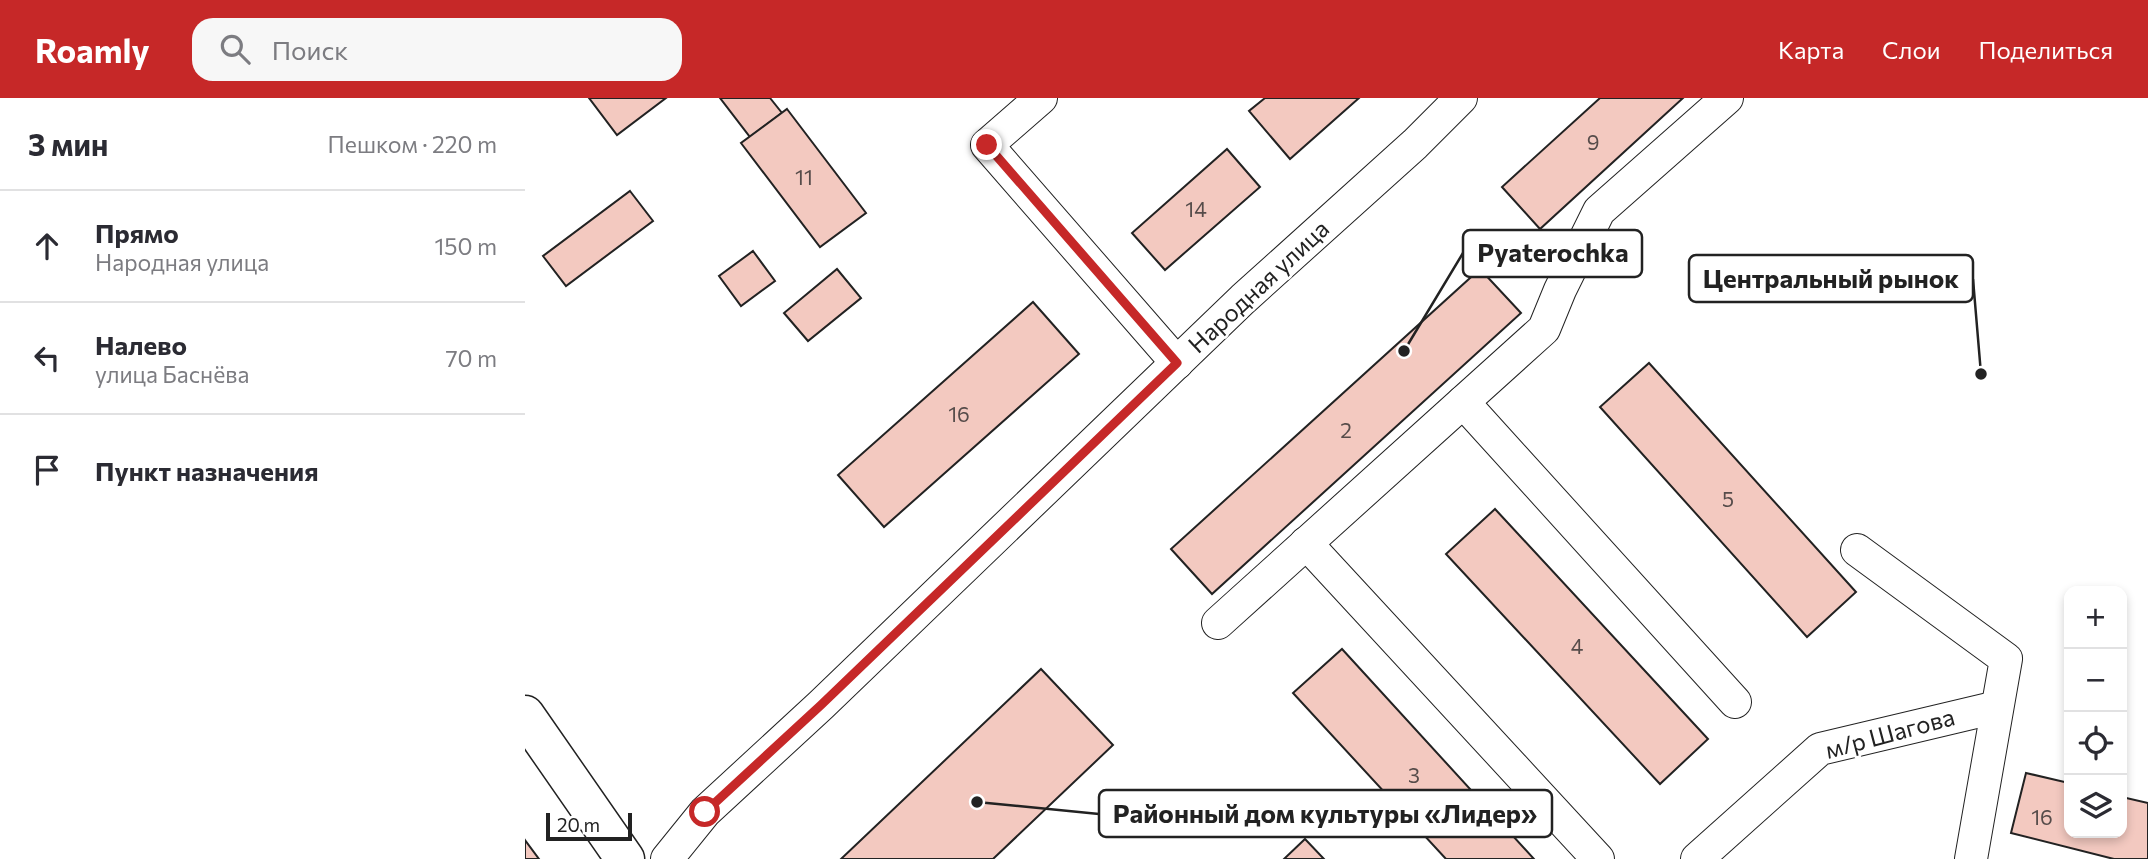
<!DOCTYPE html>
<html lang="ru">
<head>
<meta charset="utf-8">
<style>
	body { margin:0; font-family:Commissioner,sans-serif; background:#f7f7f7; color:#2b2b33 }
	.controls { position:absolute; right:21px; bottom:21px; display:grid; overflow:hidden; border-radius:14px; box-shadow:0 4px 10px #0003 }
	.controls button { width:63px; height:63px; display:grid; place-items:center; padding:0; border:0; border-bottom:2px solid #e1e1e2; background:#fff; color:#2b2b33; font:35px sans-serif }
	.scale { position:absolute; left:21px; bottom:18px; width:86px; box-sizing:border-box; padding-left:7px; border:4px solid #222; border-top:0; font-size:19px; line-height:24px; white-space:nowrap; color:#222; -webkit-text-stroke:5px #fff; paint-order:stroke }
	.stop { position:absolute; width:21px; height:21px; margin:-16px; border:5px solid #c62828; border-radius:50%; background:#fff }
	.stop.end { background:#c62828; border-color:#fff; box-shadow:0 2px 7px #0008 }
	.list { margin:0; padding:0; list-style:none }
	h2 { display:flex; justify-content:space-between; align-items:center; height:91px; margin:0; padding:0 28px; font-size:30px }
	h2 small { font-size:23px; font-weight:400; color:#7c7c81 }
	.list li { display:grid; grid-template-columns:46px 1fr auto; gap:21px; align-items:center; box-sizing:border-box; height:112px; padding:0 28px; border-top:2px solid #e1e1e2 }
	.list b { display:block; font-size:26px; white-space:nowrap }
	.list p { margin:0; font-size:23px; white-space:nowrap; color:#7c7c81 }
	.list em { font-size:23px; font-style:normal; color:#7c7c81 }
	.icon { flex:none; width:38px; height:38px; fill:none; stroke:currentColor; stroke-width:2; stroke-linecap:round; stroke-linejoin:round }
	.map { position:relative; flex:none; width:1623px; height:761px; overflow:hidden }
	header { display:flex; align-items:center; gap:42px; box-sizing:border-box; height:98px; padding:0 35px; background:#c62828; color:#fff }
	header strong { font-size:33px }
	nav { display:flex; gap:38px; margin-inline-start:auto; font-size:24px }
	.search { width:490px; height:63px; background:#f7f7f7; display:flex; align-items:center; gap:18px; box-sizing:border-box; padding:0 24px; border-radius:21px; color:#7c7c81; font-size:26px }
	main { display:flex }
	aside { flex:1; background:#fff }
	.map>svg:first-child { display:block }
	.building { fill:#f3c9c0; stroke:#222; stroke-width:2 }
	.lines { fill:none; stroke-linecap:round; stroke-linejoin:round }
	.minor-casing { stroke:#222; stroke-width:34 }
	.major-casing { stroke:#222; stroke-width:41 }
	.minor { stroke:#fff; stroke-width:32 }
	.major { stroke:#fff; stroke-width:38 }
	.route { stroke:#c62828; stroke-width:9 }
	.labels { text-anchor:middle; stroke-width:5; stroke-linejoin:round; paint-order:stroke }
	.number-label { font-size:21px; fill:#564c4a }
	.street-label { font-size:24px; fill:#222; stroke:#fff }
	.leader { fill:none; stroke:#222; stroke-width:2.5 }
	.callout-dot { fill:#222; stroke:#fff; stroke-width:2.5 }
	.callout { fill:#fff; stroke:#222; stroke-width:2.5 }
	.callout-label { font-size:26px; text-anchor:middle; font-weight:bold; fill:#222 }
</style>
</head>
<body>
<header>
<strong>Roamly</strong>
<div class="search"><svg class="icon" aria-label="search" viewBox="0 0 24 24"><circle cx="10" cy="10" r="6"/><path d="M15 15l6 6"/></svg>Поиск</div>
<nav><a>Карта</a><a>Слои</a><a>Поделиться</a></nav>
</header>
<main>
<aside>
<h2>3 мин<small>Пешком · 220 m</small></h2>
<ul class="list">
<li><svg class="icon" aria-label="ahead" viewBox="0 0 24 24"><path d="M12 20V5M6 11l6-6 6 6"/></svg><div><b>Прямо</b><p>Народная улица</p></div><em>150 m</em></li>
<li><svg class="icon" aria-label="left" viewBox="0 0 24 24"><path d="M17 20v-9H6M10 6l-5 5 5 5"/></svg><div><b>Налево</b><p>улица Баснёва</p></div><em>70 m</em></li>
<li><svg class="icon" aria-label="arrive" viewBox="0 0 24 24"><path d="M6 21V4h12l-3 4 3 4H6"/></svg><div><b>Пункт назначения</b></div></li>
</ul>
</aside>
<div class="map">
<svg width="1623" height="761" viewBox="0 0 1623 761">
	<rect width="100%" height="100%" fill="#fff"/>
	<g class="building">
		<path d="M64,0H141L92,37Z"/>
		<path d="M195,0H245L257,15L225,39Z"/>
		<path d="M740,0H834L765,61L724,13Z"/>
		<path d="M1075,0H1158L1015,131L977,89Z"/>
		<path d="M262,11L341,115L295,149L216,45Z"/>
		<path d="M702,51L735,89L640,172L607,135Z"/>
		<path d="M105,93L128,123L41,188L18,158Z"/>
		<path d="M228,153L250,183L216,208L194,178Z"/>
		<path d="M312,171L336,200L283,243L259,215Z"/>
		<path d="M955,171L996,215L687,496L646,451Z"/>
		<path d="M508,204L554,256L359,429L313,377Z"/>
		<path d="M1124,265L1331,494L1282,539L1075,309Z"/>
		<path d="M970,411L1183,641L1135,686L921,456Z"/>
		<path d="M817,551L1009,761H921L768,595Z"/>
		<path d="M516,571L588,647L468,761H316Z"/>
		<path d="M1501,675L1544,685V735H1597V699L1623,705V761H1589L1486,735Z"/>
		<path d="M780,741L799,761H759Z"/>
		<path d="M0,742L14,761H0Z"/>
	</g>
	<g class="lines">
		<g class="minor-casing">
			<g id="minor">
				<path d="M516,0L462,47L652,265"/>
				<path d="M938,304L1210,604"/>
				<path d="M781,445L1073,761"/>
				<path d="M1332,452L1481,561L1446,761"/>
				<path d="M693,525L1019,231L1035,192L1074,113L1202,0"/>
				<path d="M142,761L180,714L296,607L718,201L890,46L936,0"/>
				<path d="M1172,761L1295,651L1472,609"/>
			</g>
		</g>
		<g class="major-casing">
			<path id="major" d="M0,617L100,761"/>
		</g>
		<use href="#minor" class="minor"/>
		<use href="#major" class="major"/>
	</g>
	<g class="lines">
		<path class="route" d="M180,714L296,607L652,265L462,47"/>
	</g>
	<g class="labels">
		<g class="number-label">
			<text x="1068" y="52">9</text>
			<text x="279" y="87">11</text>
			<text x="671" y="119">14</text>
			<text x="434" y="324">16</text>
			<text x="821" y="340">2</text>
			<text x="1203" y="409">5</text>
			<text x="1052" y="556">4</text>
			<text x="889" y="685">3</text>
			<text x="1517" y="727">16</text>
		</g>
		<g class="street-label">
			<text transform="translate(734 189) rotate(-43)" y="8">Народная улица</text>
			<text transform="translate(1365 636) rotate(-15)" y="8">м/р Шагова</text>
		</g>
	</g>
	<path class="leader" d="M879 253L938 155M1456 276L1448 181M452 704L574 716"/>
	<g class="callout-dot">
		<circle cx="879" cy="253" r="7"/>
		<circle cx="1456" cy="276" r="7"/>
		<circle cx="452" cy="704" r="7"/>
	</g>
	<g class="callout">
		<rect x="938" y="132" width="179" height="47" rx="7"/>
		<rect x="1164" y="157" width="284" height="47" rx="7"/>
		<rect x="574" y="692" width="453" height="47" rx="7"/>
	</g>
	<g class="callout-label">
		<text x="1028" y="164">Pyaterochka</text>
		<text x="1306" y="190">Центральный рынок</text>
		<text x="800" y="725">Районный дом культуры «Лидер»</text>
	</g>
</svg>
<div class="controls">
<button>+</button>
<button>−</button>
<button><svg class="icon" aria-label="locate" viewBox="0 0 24 24"><circle cx="12" cy="12" r="6"/><path d="M12 2v4M12 18v4M2 12h4M18 12h4"/></svg></button>
<button><svg class="icon" aria-label="layers" viewBox="0 0 24 24"><path d="M12 4l9 5-9 5-9-5zM3 14l9 5 9-5"/></svg></button>
</div>
<div class="scale">20 m</div>
<div class="stop" style="left:180px;top:714px"></div>
<div class="stop end" style="left:462px;top:47px"></div>
</div>
</main>
</body>
</html>
